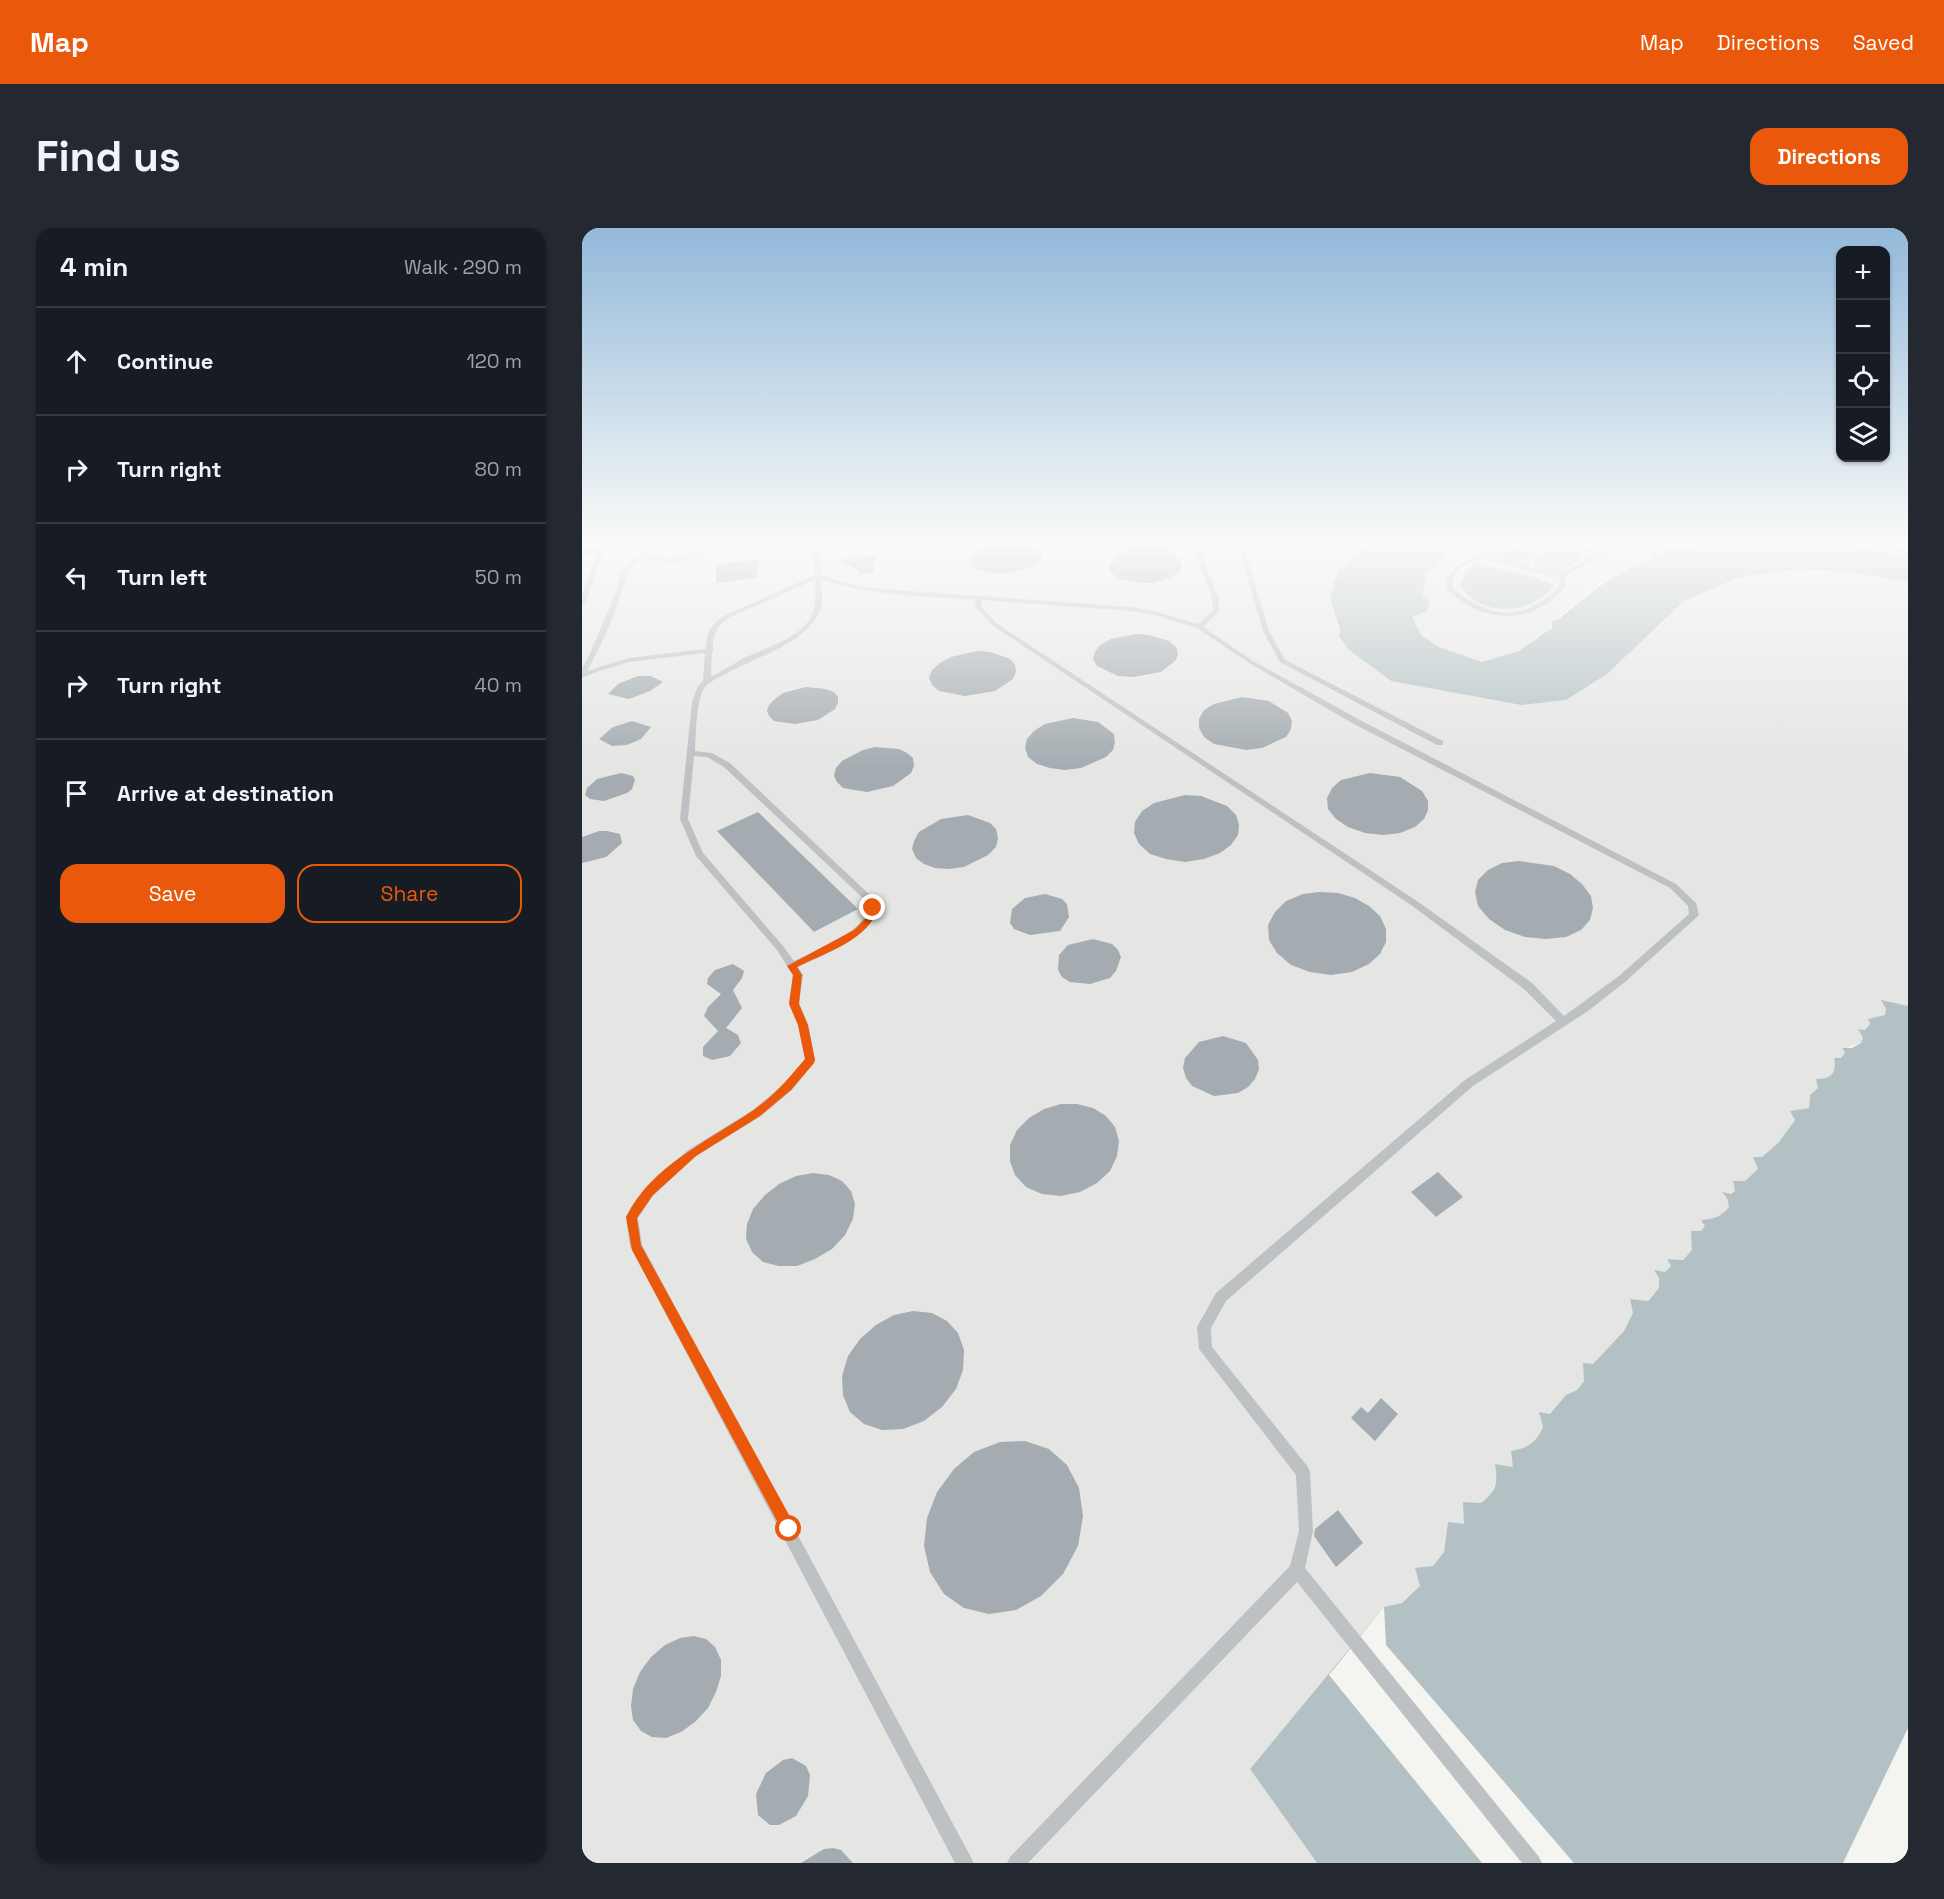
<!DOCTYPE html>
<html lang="en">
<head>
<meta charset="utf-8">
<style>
	body { margin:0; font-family:"Space Grotesk",sans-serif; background:#242831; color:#f1f3f6 }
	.controls { position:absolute; right:18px; top:18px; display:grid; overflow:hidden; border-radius:12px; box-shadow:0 2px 4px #0004 }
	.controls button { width:54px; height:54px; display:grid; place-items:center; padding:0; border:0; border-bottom:2px solid #363941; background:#171b24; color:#f1f3f6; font:30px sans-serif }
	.stop { position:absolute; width:18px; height:18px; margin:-14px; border:4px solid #ea580c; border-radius:50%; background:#fff }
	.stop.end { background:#ea580c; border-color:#fff; box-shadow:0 2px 6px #0008 }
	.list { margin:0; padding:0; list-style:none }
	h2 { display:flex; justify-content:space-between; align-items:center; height:78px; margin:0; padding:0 24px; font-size:26px }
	h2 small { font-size:20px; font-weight:400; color:#9ea1a6 }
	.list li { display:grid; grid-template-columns:39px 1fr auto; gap:18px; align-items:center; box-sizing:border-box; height:108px; padding:0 24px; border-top:2px solid #363941 }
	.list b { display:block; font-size:22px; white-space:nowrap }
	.list em { font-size:20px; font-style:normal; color:#9ea1a6 }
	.actions { display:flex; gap:12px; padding:18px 24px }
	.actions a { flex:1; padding:14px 0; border:2px solid #ea580c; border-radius:18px; text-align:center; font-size:21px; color:#ea580c }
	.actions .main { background:#ea580c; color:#fff }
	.icon { flex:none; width:33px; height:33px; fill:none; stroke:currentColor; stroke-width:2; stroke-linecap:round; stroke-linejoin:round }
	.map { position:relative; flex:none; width:1326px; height:1635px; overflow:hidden; border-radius:18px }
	header { display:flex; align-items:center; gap:36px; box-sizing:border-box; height:84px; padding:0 30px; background:#ea580c; color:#fff }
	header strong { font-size:28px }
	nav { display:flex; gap:33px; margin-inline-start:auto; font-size:21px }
	.intro { display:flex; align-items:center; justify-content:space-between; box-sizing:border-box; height:144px; padding:0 36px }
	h1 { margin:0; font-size:42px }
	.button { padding:15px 27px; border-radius:18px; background:#ea580c; color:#fff; font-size:21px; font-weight:700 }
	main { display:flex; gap:36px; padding:0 36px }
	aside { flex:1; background:#171b24; border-radius:18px; box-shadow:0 2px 4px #0004 }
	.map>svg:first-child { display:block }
	.built { fill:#e5e5e4 }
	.water { fill:#b4c1c4 }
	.pier { fill:#f4f4f0 }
	.building { fill:#a4acb1 }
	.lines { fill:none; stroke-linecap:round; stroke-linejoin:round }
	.service { fill:#bdc1c4; fill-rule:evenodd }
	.tertiary { fill:#bdc1c4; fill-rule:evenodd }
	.route { fill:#ea580c }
</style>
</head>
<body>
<header>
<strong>Map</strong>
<nav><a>Map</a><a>Directions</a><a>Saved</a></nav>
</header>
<div class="intro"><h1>Find us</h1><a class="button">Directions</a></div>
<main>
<aside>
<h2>4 min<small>Walk · 290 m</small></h2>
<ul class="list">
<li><svg class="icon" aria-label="ahead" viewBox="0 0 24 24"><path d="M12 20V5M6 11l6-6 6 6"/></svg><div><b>Continue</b></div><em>120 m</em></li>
<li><svg class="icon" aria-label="right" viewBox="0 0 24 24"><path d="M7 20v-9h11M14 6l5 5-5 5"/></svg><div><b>Turn right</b></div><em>80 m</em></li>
<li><svg class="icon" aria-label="left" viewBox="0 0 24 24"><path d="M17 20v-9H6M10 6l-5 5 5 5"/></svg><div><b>Turn left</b></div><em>50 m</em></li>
<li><svg class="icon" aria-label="right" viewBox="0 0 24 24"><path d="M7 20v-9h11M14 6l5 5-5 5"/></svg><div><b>Turn right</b></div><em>40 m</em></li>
<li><svg class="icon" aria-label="arrive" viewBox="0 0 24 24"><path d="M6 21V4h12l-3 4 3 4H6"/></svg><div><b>Arrive at destination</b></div></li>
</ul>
<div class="actions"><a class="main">Save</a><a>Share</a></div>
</aside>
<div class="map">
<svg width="1326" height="1635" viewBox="0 0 1326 1635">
	<rect width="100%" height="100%" fill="#f4f4f0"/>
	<g class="built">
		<path d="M166,312H788L757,342L753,389L758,404L757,408L766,421L809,453L939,477L984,472L1025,446L1102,373L1159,349L1216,341L1261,343L1326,354V778L1300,773L1304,781L1303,787L1286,791L1288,796L1283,802L1277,801L1281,810L1279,815L1260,821L1263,825L1251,847L1228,867L1227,880L1209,883L1213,892L1197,914L1180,929H1171L1176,941L1154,963L1149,966L1141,965L1145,970L1147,979L1141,987L1132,991L1120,992L1124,998L1111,1013L1110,1022L1101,1032L1085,1031L1090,1037L1077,1050V1060L1065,1073L1057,1074L1042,1103L1011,1136L1002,1153L995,1162L984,1167L968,1186L956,1211L945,1220L931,1239L915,1252L910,1266L899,1275L882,1296L866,1295L862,1324L839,1357L820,1375L802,1379L668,1541L735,1635H0V333Z"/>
		<path d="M869,312H1167L1137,313L1103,320H1092L1049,338L1016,357L973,392L965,405L957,408L937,423L900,434L857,419L839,407L830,389L845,383L841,359L845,344L863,333L862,329Z"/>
		<path d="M1250,312H1326V329L1310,325Z"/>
	</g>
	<g class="water">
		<path d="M788,312H869L868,324L862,329L863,333L845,344L841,367L848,373L845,383L830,389L839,407L857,419L900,434L937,423L970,400V394L977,391C1007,366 1033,343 1070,331V325L1077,326L1082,321L1103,320L1137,313L1250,312L1326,329V354L1261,343L1216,341L1158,349L1102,373L1025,446L984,472L939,477L809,453L766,421L757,408L758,403L748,368L757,342Z"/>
		<path d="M903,312C919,312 934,322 950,324L943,334C931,338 916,331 905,325Z"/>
		<path d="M986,322L997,324L1003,329L973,344L955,341L951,337L961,324Z"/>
		<path d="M894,335L951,349L971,357C968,365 960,369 954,373C928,387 894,383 878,357L884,344Z"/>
		<path d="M1299,772L1326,778V1635H735L668,1541L802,1379L820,1375L838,1358L833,1340L851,1338L862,1324L866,1294L882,1296L881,1274L899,1275C915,1263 916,1256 913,1236L931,1239L929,1223C946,1220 954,1215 961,1199L957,1184L968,1186L984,1167L995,1162L1002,1153L1001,1135L1011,1136L1042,1103L1051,1085L1048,1071L1066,1073L1077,1060V1050L1072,1042L1083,1044L1089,1038L1085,1031L1101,1032L1110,1022L1109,1003H1119L1123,998L1119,992C1132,991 1139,989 1147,979L1145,970L1140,964L1149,966L1153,963L1151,953H1163L1176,941L1171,929H1180L1197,914L1213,892L1208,883L1227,880L1228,867L1236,860L1234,851C1250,851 1255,845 1252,830H1259L1263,825L1260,820H1270L1279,815L1281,810L1276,801L1283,802L1288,796L1286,791L1303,787L1304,781Z"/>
	</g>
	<g class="pier">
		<path d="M802,1379L804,1417L992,1635H900L747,1447Z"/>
		<path d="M1326,1500V1635H1261Z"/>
	</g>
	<g class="building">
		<path d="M555,312H576L599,333L600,338L598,343L592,348L571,355H558L536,350L529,345L527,340L529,334Z"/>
		<path d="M439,314L459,322L460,329L450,339L427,345L414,346L394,341L388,336L387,331L390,326L397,321L417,315Z"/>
		<path d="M274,327L295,328L290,337L293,344L277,347L275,341L257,333Z"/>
		<path d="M177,331L175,350L134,355V336Z"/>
		<path d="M554,406L567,407L587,413L594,419L596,426L594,432L579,444L551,449L536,448L515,438L511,431L513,424L518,417L529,411Z"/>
		<path d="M396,423L409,424L428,431L433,437L434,444L431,451L413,463L383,468L357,463L350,457L347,450L350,442L358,435L369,429Z"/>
		<path d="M56,448H69L81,454L68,463L47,471L26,466L36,456Z"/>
		<path d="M224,459L244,461L252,464L256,469V475L253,481L236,492L213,496L192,493L187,488L185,483L187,477L193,471L201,465Z"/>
		<path d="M660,469L687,473L706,485L710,493L709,501L704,509L680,520L664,522L632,516L622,509L617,500V491L622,482L632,476Z"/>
		<path d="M491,490L516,494L532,506L533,514L531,522L524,529L499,540L483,542L468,540L455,536L446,529L443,520L445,511L452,503L463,496Z"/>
		<path d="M50,493L69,499L59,511L45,517L30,518L17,511L31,499Z"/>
		<path d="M293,519L317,521L325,525L331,530L332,538L329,545L311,558L285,564L261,560L255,554L252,548L254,540L260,533L281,522Z"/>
		<path d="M39,545L51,548L53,552L50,561L45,565L22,573L8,571L3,567L5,560L15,551Z"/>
		<path d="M788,545L818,549L840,563L846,573V582L842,591L833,599L818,605L801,607L783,605L766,599L754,591L746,581L745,570L750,560L759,552Z"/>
		<path d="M603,567L619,568L645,578L654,587L657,597L656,607L649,617L638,625L622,631L603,634L584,631L568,626L557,616L552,605L553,594L560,583L572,575Z"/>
		<path d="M176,584L276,681L232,704L135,603Z"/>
		<path d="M386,587L408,595L414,601L416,610L414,619L406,627L382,639L367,641L353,640L342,636L334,630L330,621L332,613L337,604L359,591Z"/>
		<path d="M17,603H25L38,606L40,615L24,629L0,635V609Z"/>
		<path d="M937,633L972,638L988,646L1000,656L1009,668L1011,680L1008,692L999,702L984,709L964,711L943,709L923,702L907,691L896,678L893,664L896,652L906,642L920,635Z"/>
		<path d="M738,664L756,665L773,670L787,678L798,688L804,701V714L798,726L787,736L770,744L749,747L728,744L709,737L695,725L687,712L686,697L693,684L704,673L721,666Z"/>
		<path d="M463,666L480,671L485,676L487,689L478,703L448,707L432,701L428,695L430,681L443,670Z"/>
		<path d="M511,711L530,716L536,722L539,729L534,743L528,750L508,756L488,754L480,749L476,742L477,727L486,717Z"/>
		<path d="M151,736L162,743L160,750L151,762L160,780L144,800L156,807L159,815L148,828L130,832L121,828V819L136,803L122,788L126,779L139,766L125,756L126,750L133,742Z"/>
		<path d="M641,808L664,815L676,832L677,841L673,851L666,859L656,865L632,868L610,858L604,850L601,840L603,830L617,814Z"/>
		<path d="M479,876H495L511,880L524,888L533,899L537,913L535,928L528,943L515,955L498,964L479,968L460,966L444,959L433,947L428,933V917L435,902L447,890L462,881Z"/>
		<path d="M856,944L881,969L854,989L829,964Z"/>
		<path d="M231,945L247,947L260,953L269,963L273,976L271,991L263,1007L250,1021L233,1031L215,1038H197L181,1034L170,1024L164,1011L165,996L171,981L183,967L197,956L214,948Z"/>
		<path d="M331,1083L350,1085L365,1093L376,1105L382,1122L381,1142L374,1161L360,1179L342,1193L321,1201L300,1202L282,1196L268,1184L261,1167L260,1148L266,1128L278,1111L294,1097L312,1087Z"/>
		<path d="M799,1170L816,1186L793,1213L769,1190L779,1179L786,1185Z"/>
		<path d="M443,1213L467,1221L485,1237L497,1260L501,1288L496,1318L481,1346L459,1368L434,1382L407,1386L382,1380L362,1366L348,1344L342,1318L345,1290L355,1264L372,1241L392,1224L418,1214Z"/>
		<path d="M756,1282L781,1315L754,1339L732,1308L733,1301Z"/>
		<path d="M112,1408L124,1411L133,1419L139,1432V1448L134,1464L126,1480L113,1494L99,1504L84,1510L70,1509L59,1503L51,1492L49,1478L51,1461L58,1444L69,1429L83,1417L98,1410Z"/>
		<path d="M210,1530L224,1538L228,1547L226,1568L214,1588L197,1597H188L176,1587L174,1566L184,1545L201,1532Z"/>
		<path d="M251,1620L259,1622L271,1635H219L242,1621Z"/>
	</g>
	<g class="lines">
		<g class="service">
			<path d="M128,312H134C118,336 88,338 62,329L45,343C38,377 22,412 5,443L47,430L124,421C125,402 128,397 144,387L233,347L231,312H237L239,347L263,355L288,360L549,379L575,384L616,396L631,383L630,369L608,312H614L636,369L637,383L621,399L671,433L778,492L1094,656L1114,675L1117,687L1115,689L1043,754L1006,783L891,858L644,1073L629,1100L630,1119L726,1239L728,1244L731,1303L723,1340L957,1629L960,1635H940L715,1354L446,1635H425L428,1629L708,1338L717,1303L714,1247L617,1121L615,1099L634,1065L883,852L974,793L942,761L829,677L410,397L393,378L394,372C342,368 289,368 239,351C239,358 241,367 240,374C235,412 176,428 147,444C140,448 128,453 123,459C114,472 114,506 113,523L130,525L148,535L291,670C304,705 240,727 216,739L221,747L217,775L226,797L233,832L232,835L210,862L179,888L114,928L71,968L56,990L60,1017L392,1635H373L48,1018L44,989L63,960L106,922L171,882L202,856L223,831L216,797L207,775L211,747L195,722L114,628L98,591L110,474L116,458L121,453L123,425L47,434L17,443L0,450V440L8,426L35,361L39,342L61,324L63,314L68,315L66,327C87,334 114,332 128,312ZM233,352C233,364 235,377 229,389C217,411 183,420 162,430C151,436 140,443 129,449L130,424L132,422L131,420C131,404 135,398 148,389ZM400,372L549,383L572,387L615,400L667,435L772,496L1088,660L1106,678L1107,686L1037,748L982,788L950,755L835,673L414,395L399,378ZM112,528L125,529L142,539L284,673C284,676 285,679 284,683C281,705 230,724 212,733L201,718L121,625L106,591Z"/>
			<path d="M654,312H660L687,403L703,432L861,513V517H855L698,434L681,403Z"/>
			<path d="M891,312H897L900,324L906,329L941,337L949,328L951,321L936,320L914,312H923L944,317L990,316L1018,324L1045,315L1060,312H1076C1062,318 1045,317 1030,323C1014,329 1001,341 984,347L983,360C948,398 902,396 865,362L864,352L874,338L896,327ZM976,320L994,321L1013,326C982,345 982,348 946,339L955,328L957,321ZM900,330L938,341L941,343L944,342L971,349L978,348L977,359C939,395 911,391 871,361L870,352L878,340Z"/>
			<path d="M1270,312H1282L1326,322V326Z"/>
			<path d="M1310,312L1326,313V317L1311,313Z"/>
			<path d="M17,320L22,321L3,376L0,378V367Z"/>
		</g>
		<path class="tertiary" d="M54,312H95L88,316L0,328V320Z"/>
	</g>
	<linearGradient id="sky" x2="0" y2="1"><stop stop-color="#93b9da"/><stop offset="0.58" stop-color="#fafaf8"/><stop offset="1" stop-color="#fafaf8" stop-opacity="0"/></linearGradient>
	<rect width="1326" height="541" fill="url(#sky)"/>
	<path class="route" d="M288,678L296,680C287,712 243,725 215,739L220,747L217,776L226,797L233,832L232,835L209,862L178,888L114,928L71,967L55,990L59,1017L212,1296L214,1301L212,1306L207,1308L202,1306L50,1022L44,989C70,937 125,914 170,883C191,869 207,850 223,831L216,797L207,776L211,747L205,738L272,702L284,690Z"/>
</svg>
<div class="controls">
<button>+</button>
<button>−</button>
<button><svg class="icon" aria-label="locate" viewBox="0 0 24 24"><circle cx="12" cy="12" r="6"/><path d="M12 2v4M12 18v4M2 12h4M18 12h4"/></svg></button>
<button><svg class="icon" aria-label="layers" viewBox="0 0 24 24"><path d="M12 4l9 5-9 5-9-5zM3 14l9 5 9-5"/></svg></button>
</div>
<div class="stop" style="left:207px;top:1301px"></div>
<div class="stop end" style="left:291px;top:680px"></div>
</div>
</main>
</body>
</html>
